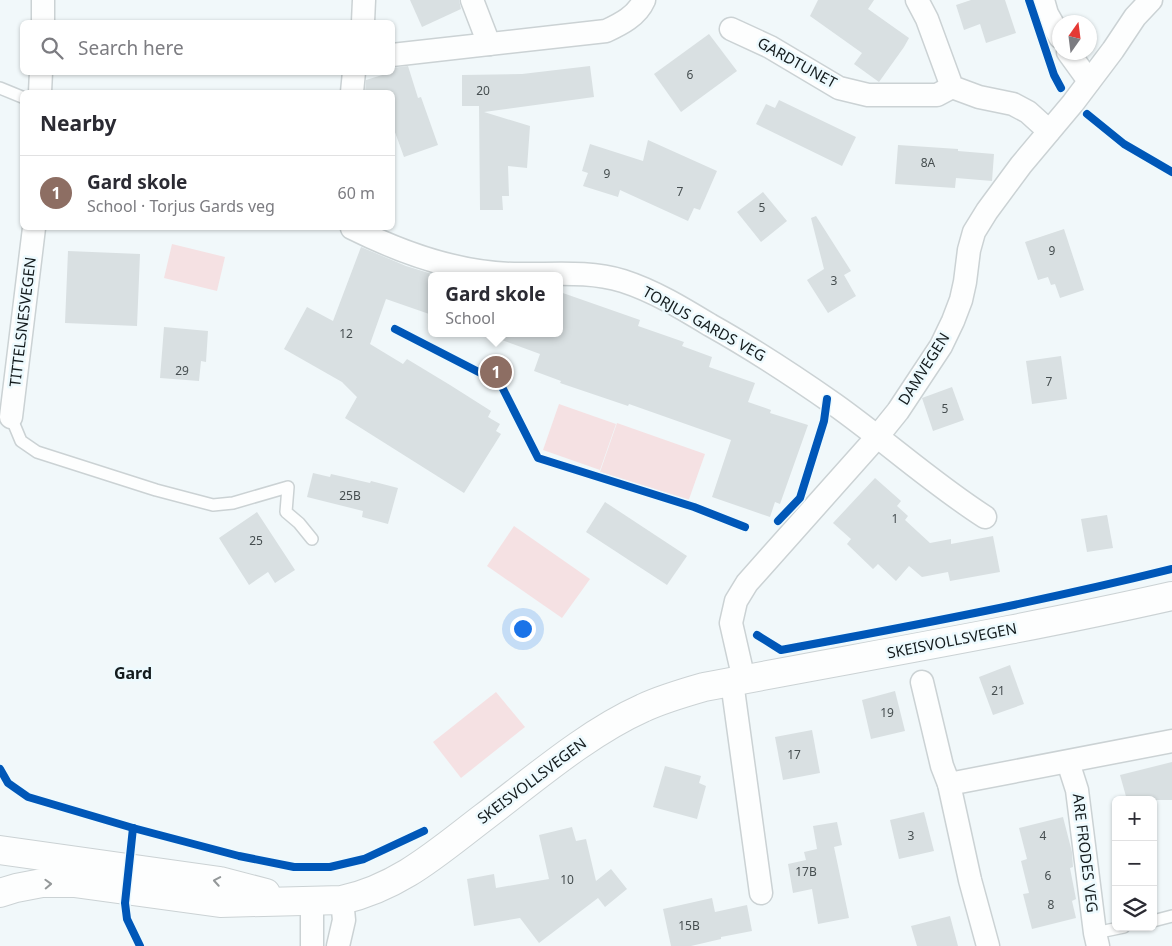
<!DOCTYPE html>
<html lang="en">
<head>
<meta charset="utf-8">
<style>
	body { margin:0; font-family:"Noto Sans",sans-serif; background:#f7f7f7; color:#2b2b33 }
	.controls { position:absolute; right:15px; bottom:15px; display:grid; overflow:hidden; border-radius:8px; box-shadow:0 1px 4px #0004 }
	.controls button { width:45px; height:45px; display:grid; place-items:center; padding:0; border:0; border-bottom:1px solid #e1e1e2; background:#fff; color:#2b2b33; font:25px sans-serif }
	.compass { position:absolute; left:1052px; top:15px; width:45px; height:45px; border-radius:50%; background:#fff; box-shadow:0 1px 4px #0004; rotate:14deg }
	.you { position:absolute; left:522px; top:628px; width:18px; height:18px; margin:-12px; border:4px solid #fff; border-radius:50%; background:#1a73e8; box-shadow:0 0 0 8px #1a73e833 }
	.badge { display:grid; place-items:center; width:32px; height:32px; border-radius:50%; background:#61696b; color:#fff; font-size:16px; font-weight:700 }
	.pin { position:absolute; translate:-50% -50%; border:2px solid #fff; box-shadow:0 1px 5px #0006 }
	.popup { position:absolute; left:428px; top:272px; width:135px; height:65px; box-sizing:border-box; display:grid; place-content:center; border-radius:8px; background:#fff; filter:drop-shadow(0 1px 4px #0005); font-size:16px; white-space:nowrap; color:#7c7c81 }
	.popup b { font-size:19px; color:#2b2b33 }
	.popup::after { content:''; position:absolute; left:50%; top:100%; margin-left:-10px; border:10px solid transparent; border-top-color:#fff }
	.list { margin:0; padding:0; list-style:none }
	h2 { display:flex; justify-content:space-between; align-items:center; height:65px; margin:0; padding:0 20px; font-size:21px }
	h2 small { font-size:16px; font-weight:400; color:#7c7c81 }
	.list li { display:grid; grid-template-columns:32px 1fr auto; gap:15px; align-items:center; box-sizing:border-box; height:75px; padding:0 20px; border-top:1px solid #e1e1e2 }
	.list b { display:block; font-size:19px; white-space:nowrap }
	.list p { margin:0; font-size:16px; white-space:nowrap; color:#7c7c81 }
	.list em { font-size:16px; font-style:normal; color:#7c7c81 }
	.icon { flex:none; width:28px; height:28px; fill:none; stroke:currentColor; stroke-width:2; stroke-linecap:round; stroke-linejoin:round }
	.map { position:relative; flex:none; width:1172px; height:946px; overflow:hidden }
	.search { position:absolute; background:#fff; box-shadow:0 1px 4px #0004; left:20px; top:20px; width:375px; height:55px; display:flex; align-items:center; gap:12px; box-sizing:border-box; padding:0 18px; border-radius:8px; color:#7c7c81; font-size:19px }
	.panel { position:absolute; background:#fff; box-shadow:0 1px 4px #0004; left:20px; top:90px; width:375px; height:140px; border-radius:8px }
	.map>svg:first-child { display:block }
	.green { fill:#f5e1e3 }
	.building { fill:#d9e0e2 }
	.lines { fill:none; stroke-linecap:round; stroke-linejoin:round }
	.lane-casing { stroke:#cbd2d4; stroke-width:14 }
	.street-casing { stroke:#cbd2d4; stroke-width:25 }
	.secondary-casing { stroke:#cbd2d4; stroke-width:30 }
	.lane { stroke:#fdfefe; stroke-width:11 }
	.street { stroke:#fdfefe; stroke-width:22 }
	.secondary { stroke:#fdfefe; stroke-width:28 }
	.cycleway-casing { stroke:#edfafe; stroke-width:11 }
	.cycleway { stroke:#0057b8; stroke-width:8 }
	.oneway { stroke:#949899 }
	.labels { text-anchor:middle; stroke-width:5; stroke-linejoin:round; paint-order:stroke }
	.number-label { font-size:12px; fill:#464e50 }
	.street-label { font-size:15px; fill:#141c1e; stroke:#edfafe }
	.neighbourhood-label { font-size:16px; font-weight:bold; fill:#141c1e; stroke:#edfafe }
</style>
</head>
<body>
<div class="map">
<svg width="1172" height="946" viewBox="0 0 1172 946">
	<rect width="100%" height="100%" fill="#f1f8fa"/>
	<g class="green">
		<path d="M172,244L225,257L217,291L164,278Z"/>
		<path d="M559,404L616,424L600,470L543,450Z"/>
		<path d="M617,423L705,454L688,502L600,472Z"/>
		<path d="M514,526L590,579L562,618L487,566Z"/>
		<path d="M496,692L525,727L461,778L433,742Z"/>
	</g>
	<g class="building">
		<path d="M410,0H459L461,9L422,27Z"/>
		<path d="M818,0H874L868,9L909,38L904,47L879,82L854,64L862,53L810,16Z"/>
		<path d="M971,0H1005L1016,33L986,43L980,24L964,30L956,5Z"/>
		<path d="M709,34L737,71L681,112L654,74Z"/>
		<path d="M408,66L418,98L421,97L438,145L404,157L392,124V92H365L366,80L392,72V68Z"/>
		<path d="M590,66L594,97L484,112L530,126L527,168L508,166L509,196H502L503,210H480L479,106H462V75L522,74Z"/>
		<path d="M779,100L856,137L842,166L756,124L766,104L775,108Z"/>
		<path d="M648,140L717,171L700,210L694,208L688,221L620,190L618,197L583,186L588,173L582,171L590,144L643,161Z"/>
		<path d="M898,145L958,149V151L994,154L992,181L956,178L955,188L895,184Z"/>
		<path d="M763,192L787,221L761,242L737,212Z"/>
		<path d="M816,216L851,271L844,275L856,296L828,313L807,280L824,269L811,218Z"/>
		<path d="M1064,229L1084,290L1060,298L1055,284L1051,285L1048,277L1038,280L1025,242Z"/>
		<path d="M361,247L406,266L432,274V315L386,299L370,344L403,364L407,359L450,385L491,411L488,417L500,424L496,431L501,434L464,493L345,418L357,397L342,382L284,349L307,307L333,321Z"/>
		<path d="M68,251L140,254L137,326L65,323Z"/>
		<path d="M560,292L640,320L638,326L684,342L682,346L712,357L709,367L755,383L748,402L771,410L770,413L808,425L780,504L775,502L770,517L712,497L731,440L629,404L628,406L560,383L561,381L534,371L540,354L491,336L492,333H560Z"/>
		<path d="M164,327L208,331L206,362L201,361L199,381L160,378Z"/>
		<path d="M1061,356L1067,399L1032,404L1026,361Z"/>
		<path d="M952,387L964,420L933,431L922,398Z"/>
		<path d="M313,473L330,477L331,474L370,483L371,481L398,488L388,524L362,517L363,511L307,497Z"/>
		<path d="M875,478L901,501L897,506L908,516L905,520L930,543L951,539V544L993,536L1000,572L950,581L948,572L922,577L909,566L896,581L878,564L873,569L847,544L851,539L833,523Z"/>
		<path d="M605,502L687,556L667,585L586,532Z"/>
		<path d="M257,512L295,570L275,583L268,572L249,585L219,538Z"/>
		<path d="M1107,515L1113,548L1087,552L1081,519Z"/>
		<path d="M1010,665L1024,704L993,715L979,677Z"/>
		<path d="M895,691L905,731L871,739L862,700Z"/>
		<path d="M812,730L820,773L783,780L775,737Z"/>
		<path d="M1172,762V800H1127L1120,775Z"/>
		<path d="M665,766L701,776L699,783L706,786L697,819L653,807Z"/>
		<path d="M924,812L934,851L899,859L890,820Z"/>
		<path d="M1063,817L1072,852L1073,867L1070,868L1076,899L1072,901L1076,918L1032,929L1023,894L1029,893L1021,861L1027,859L1019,828Z"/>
		<path d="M837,822L842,845L834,847L849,918L818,924L812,889L793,893L788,864L806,860L804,852L817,849L813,826Z"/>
		<path d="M572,827L576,841L586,839L596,881L611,869L627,889L605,907L598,898L539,943L520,918L474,926L467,879L494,874L496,888L549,879L539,835Z"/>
		<path d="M712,898L715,912L747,905L752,931L721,937V939L691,946H671L663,909Z"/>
		<path d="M950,916L958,946H917L911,926Z"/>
	</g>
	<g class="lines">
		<g class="lane-casing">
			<g id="lane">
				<path d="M0,88L22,97"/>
				<path d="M11,417L21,441L37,452L156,490L213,505L233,503L288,487L286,512L299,523L312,539"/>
				<path d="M1153,921L1172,916"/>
				<path d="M1095,933L1124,927"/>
			</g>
		</g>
		<g class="street-casing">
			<g id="street">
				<path d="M43,0V22"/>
				<path d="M472,0L489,44"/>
				<path d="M917,0L927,19L952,87L979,97L1013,104L1028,112L1049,131"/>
				<path d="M1043,0L1047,14L1060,37"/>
				<path d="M363,22L364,0"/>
				<path d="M731,29L770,47L839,88L868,95H937L952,87"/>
				<path d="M1068,52L1089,81"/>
				<path d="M392,55L606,31C621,24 637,16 644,0"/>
				<path d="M40,92L41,72"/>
				<path d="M352,92L354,72"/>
				<path d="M352,228C402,253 458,273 514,274C551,275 587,270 623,281C654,291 682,308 710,325C753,349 794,376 834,404C886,441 932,483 985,517"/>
				<path d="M11,417L34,228"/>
				<path d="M744,680L731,623L736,601L747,583L877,437L898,411L941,346L953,321L961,300L965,282L969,250L974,232L987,211L1021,165L1073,103L1113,50L1135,17L1151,0"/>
				<path d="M732,682L761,893"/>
				<path d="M922,682L942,766L949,784L970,880L988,946"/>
				<path d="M1068,762L1077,790L1095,933L1098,946"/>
				<path d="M949,784L1172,741"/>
				<path d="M312,946V901"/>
				<path d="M338,946L344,920L342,900"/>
			</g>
		</g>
		<g class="secondary-casing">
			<g id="secondary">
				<path d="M0,850L220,881L266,893"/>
				<path d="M0,893L16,888L42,883H74L220,903L342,900C400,887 438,852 484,817C533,780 587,733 643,708C662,699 683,693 704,687C860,657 1017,631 1172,596"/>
			</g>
		</g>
		<use href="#lane" class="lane"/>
		<use href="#street" class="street"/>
		<use href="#secondary" class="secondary"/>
		<g class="cycleway-casing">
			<g id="cycleway">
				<path d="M1029,0L1054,75L1061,88"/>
				<path d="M1087,114L1124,144L1172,172"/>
				<path d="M395,329L500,383L538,458L694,507L745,527"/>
				<path d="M778,521L800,498L824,421L827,399"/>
				<path d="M757,635L781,650C912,626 1043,601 1172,569"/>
				<path d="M0,769L8,783L28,797L133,828L239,856L294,867H330L364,859L424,831"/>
				<path d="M133,828L125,903L127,919L140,946"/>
			</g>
		</g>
		<use href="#cycleway" class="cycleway"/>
	</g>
	<defs><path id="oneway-chevron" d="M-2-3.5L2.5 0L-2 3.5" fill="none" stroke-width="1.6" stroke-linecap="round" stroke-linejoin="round" transform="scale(1.25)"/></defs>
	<g class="oneway">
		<use href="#oneway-chevron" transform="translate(217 881) rotate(-170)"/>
		<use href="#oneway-chevron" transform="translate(48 884) rotate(-2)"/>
	</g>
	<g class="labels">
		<g class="number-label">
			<text x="690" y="79">6</text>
			<text x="483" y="95">20</text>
			<text x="928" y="167">8A</text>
			<text x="607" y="178">9</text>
			<text x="680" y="196">7</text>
			<text x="762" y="212">5</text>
			<text x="1052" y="255">9</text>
			<text x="834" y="285">3</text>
			<text x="346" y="338">12</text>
			<text x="182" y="375">29</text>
			<text x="1049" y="386">7</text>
			<text x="945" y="413">5</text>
			<text x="350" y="500">25B</text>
			<text x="895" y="523">1</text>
			<text x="256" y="545">25</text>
			<text x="998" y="695">21</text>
			<text x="887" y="717">19</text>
			<text x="794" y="759">17</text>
			<text x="911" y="840">3</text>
			<text x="1043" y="840">4</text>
			<text x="806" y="876">17B</text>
			<text x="1048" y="880">6</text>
			<text x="567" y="884">10</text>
			<text x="1051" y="909">8</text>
			<text x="689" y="930">15B</text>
		</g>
		<g class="street-label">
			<text transform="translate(797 63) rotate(29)" y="5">GARDTUNET</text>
			<text transform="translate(23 322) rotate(-83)" y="5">TITTELSNESVEGEN</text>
			<text transform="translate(704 324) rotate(29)" y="5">TORJUS GARDS VEG</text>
			<text transform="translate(924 369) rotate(-58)" y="5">DAMVEGEN</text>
			<text transform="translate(952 641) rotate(-11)" y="5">SKEISVOLLSVEGEN</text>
			<text transform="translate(532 781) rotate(-37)" y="5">SKEISVOLLSVEGEN</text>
			<text transform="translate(1085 853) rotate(83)" y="5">ARE FRODES VEG</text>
		</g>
		<g class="neighbourhood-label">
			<text x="133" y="679">Gard</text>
		</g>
	</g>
</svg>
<div class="controls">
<button>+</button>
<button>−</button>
<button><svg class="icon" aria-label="layers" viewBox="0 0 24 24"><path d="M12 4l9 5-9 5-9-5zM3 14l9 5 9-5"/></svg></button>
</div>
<svg class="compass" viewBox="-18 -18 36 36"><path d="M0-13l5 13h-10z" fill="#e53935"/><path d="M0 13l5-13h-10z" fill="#7c7c81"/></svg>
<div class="you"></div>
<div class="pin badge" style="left:496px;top:372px;background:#8d6e63">1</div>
<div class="popup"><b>Gard skole</b>School</div>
<div class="search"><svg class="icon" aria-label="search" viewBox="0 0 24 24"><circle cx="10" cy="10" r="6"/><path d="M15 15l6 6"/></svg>Search here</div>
<section class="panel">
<h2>Nearby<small></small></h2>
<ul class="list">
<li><span class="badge" style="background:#8d6e63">1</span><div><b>Gard skole</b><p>School · Torjus Gards veg</p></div><em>60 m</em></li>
</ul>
</section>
</div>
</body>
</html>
